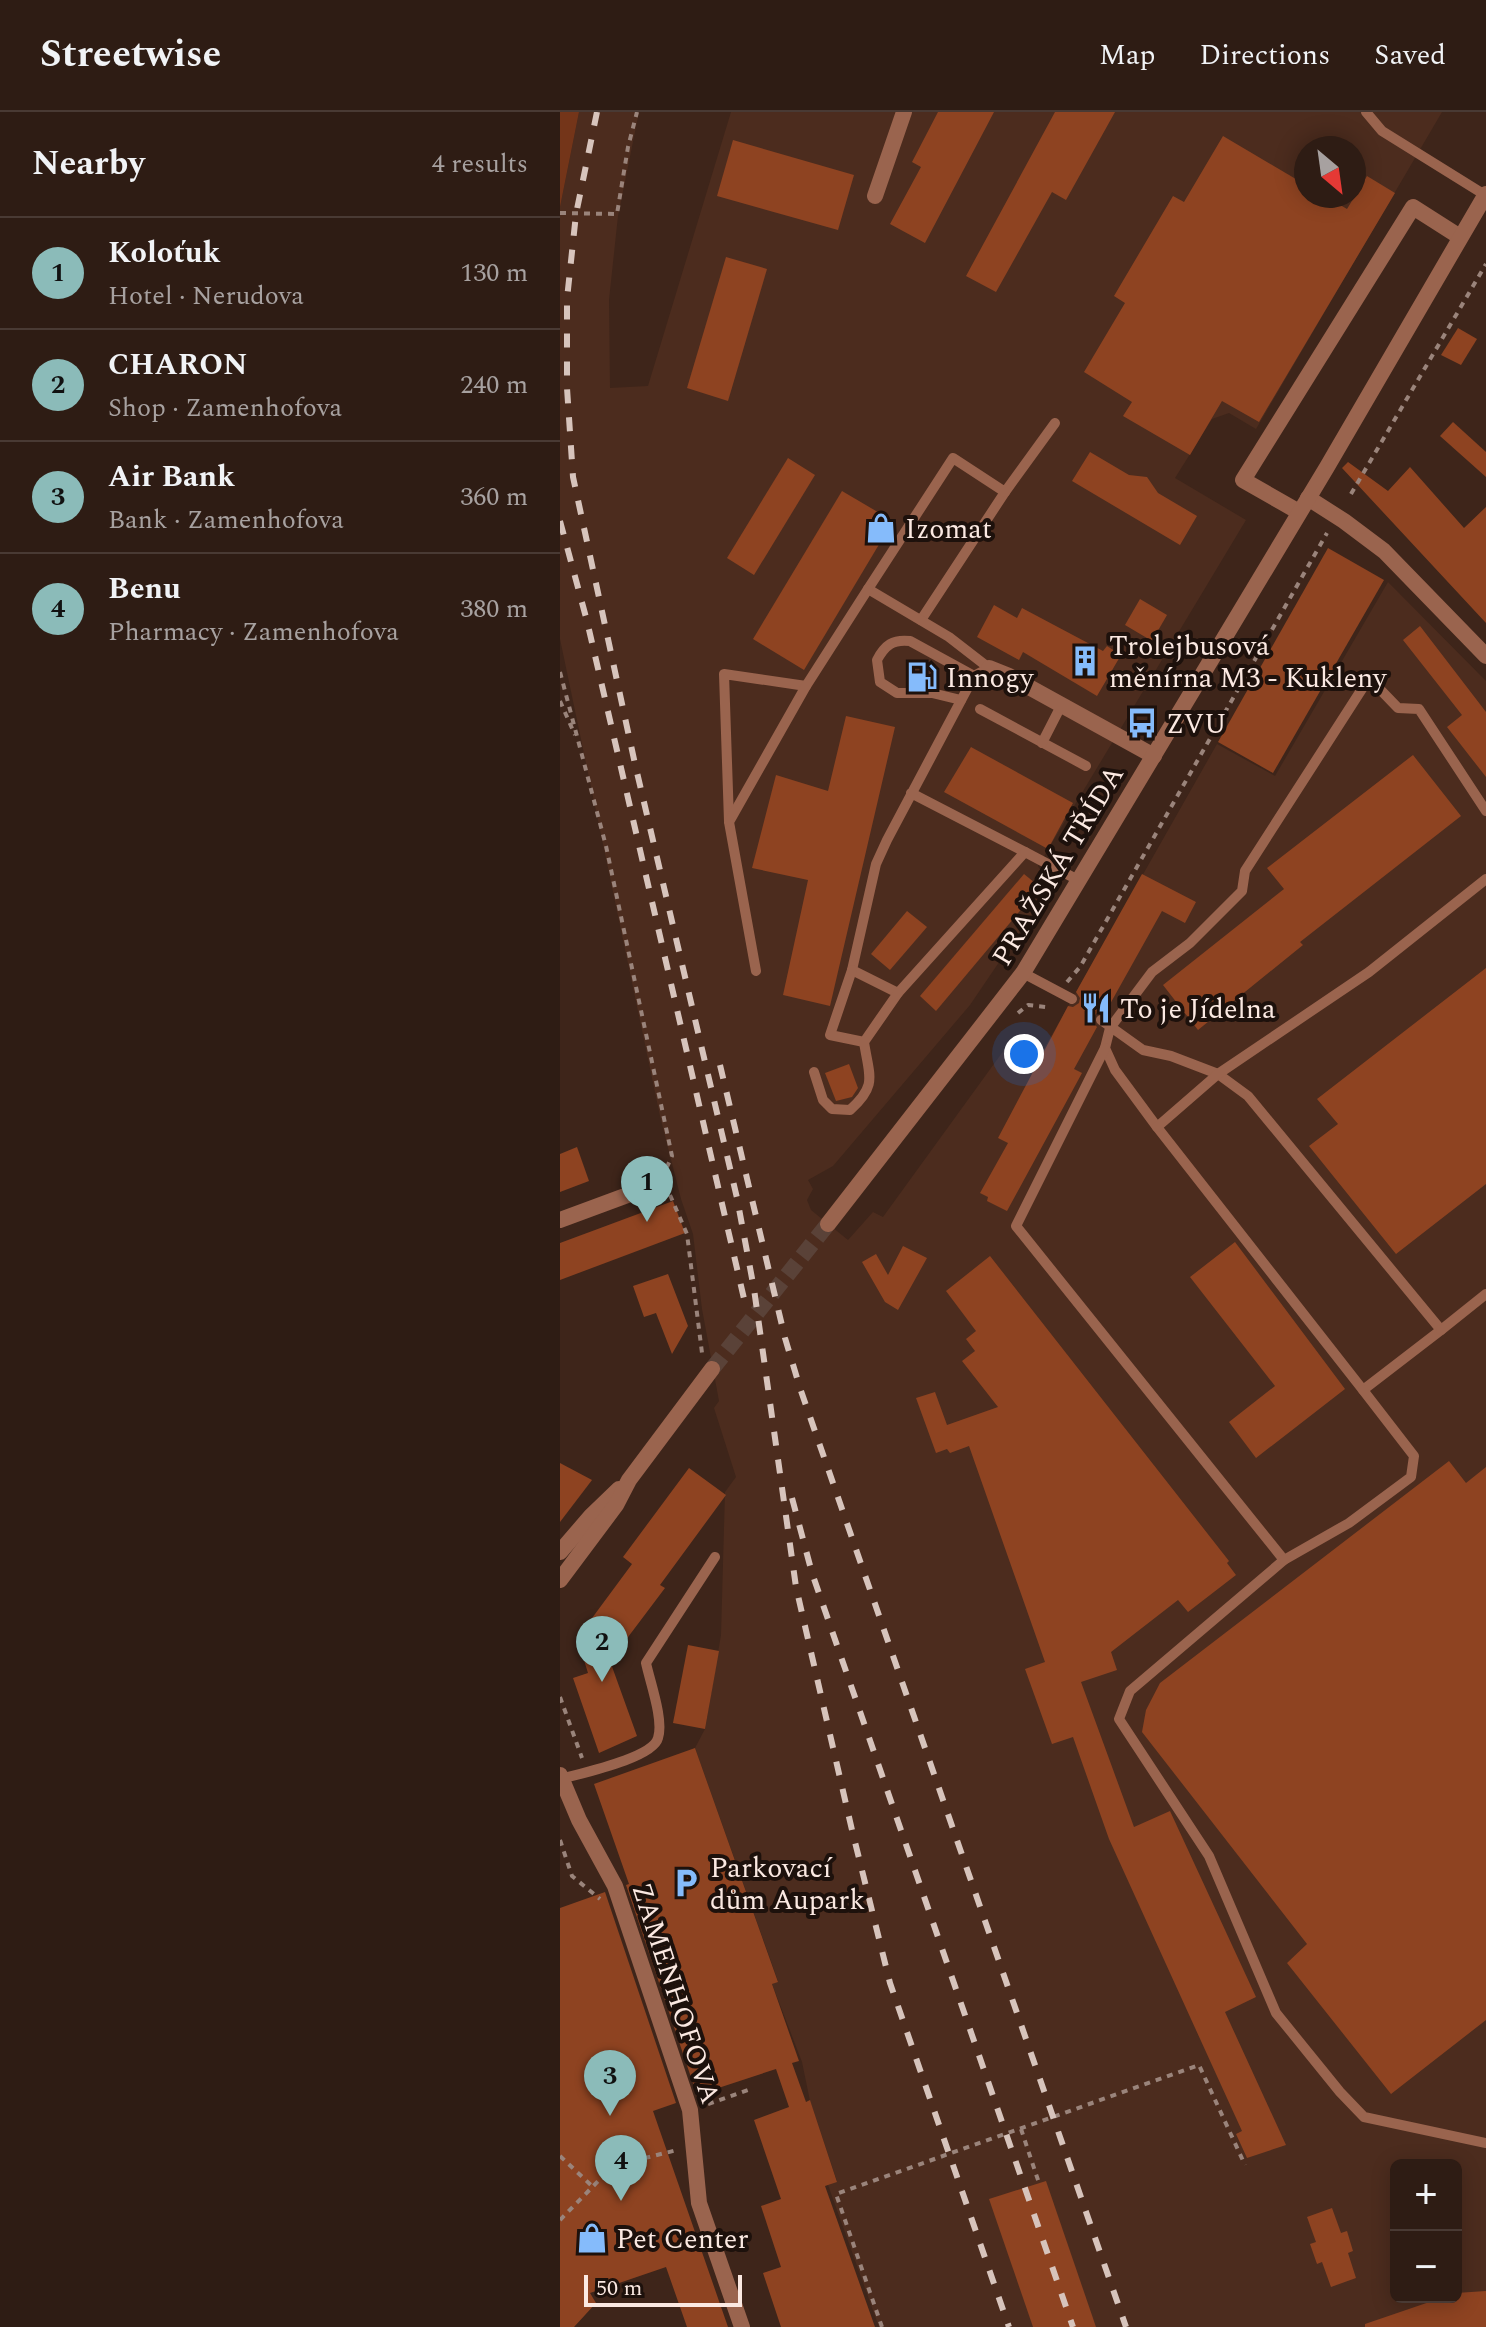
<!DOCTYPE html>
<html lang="en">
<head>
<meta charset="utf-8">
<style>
	body { margin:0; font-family:Spectral,serif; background:#3a2922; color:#f1f3f6 }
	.controls { position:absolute; right:24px; bottom:24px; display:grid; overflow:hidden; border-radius:12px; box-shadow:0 4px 20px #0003 }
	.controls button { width:72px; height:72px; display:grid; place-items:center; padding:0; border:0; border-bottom:2px solid #493a34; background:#2e1c14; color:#f1f3f6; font:40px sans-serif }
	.compass { position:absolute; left:734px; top:24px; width:72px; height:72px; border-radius:50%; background:#2e1c14; box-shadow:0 4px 20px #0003; rotate:151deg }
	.scale { position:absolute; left:24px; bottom:20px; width:158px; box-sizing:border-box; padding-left:8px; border:4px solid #fbe9e2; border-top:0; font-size:22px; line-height:28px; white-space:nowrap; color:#fbe9e2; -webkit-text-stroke:6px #1d110c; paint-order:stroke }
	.you { position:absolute; left:464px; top:942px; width:28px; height:28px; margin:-20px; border:6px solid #fff; border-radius:50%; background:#1a73e8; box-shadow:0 0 0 12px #1a73e833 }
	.badge { display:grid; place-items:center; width:52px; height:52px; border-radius:50%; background:#8bbbb9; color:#111; font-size:26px; font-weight:700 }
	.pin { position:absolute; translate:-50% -66px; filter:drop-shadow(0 2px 4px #0008) }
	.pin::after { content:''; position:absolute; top:42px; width:28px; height:24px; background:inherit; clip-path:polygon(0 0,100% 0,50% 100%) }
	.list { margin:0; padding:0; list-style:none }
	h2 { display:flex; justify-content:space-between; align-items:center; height:104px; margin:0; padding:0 32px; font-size:34px }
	h2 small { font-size:26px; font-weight:400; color:#a7a1a0 }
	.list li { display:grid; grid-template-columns:52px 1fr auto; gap:24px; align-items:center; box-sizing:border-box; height:112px; padding:0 32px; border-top:2px solid #493a34 }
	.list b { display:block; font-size:30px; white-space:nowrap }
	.list p { margin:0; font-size:26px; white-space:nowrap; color:#a7a1a0 }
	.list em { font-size:26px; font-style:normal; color:#a7a1a0 }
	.map { position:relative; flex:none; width:926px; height:2215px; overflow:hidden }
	header { display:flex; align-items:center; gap:48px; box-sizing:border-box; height:112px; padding:0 40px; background:#2e1c14; border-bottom:2px solid #493a34 }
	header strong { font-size:38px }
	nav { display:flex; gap:44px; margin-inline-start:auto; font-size:28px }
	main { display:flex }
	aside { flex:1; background:#2e1c14 }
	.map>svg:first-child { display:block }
	.built { fill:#4c2c1e; fill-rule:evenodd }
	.green { fill:#743519 }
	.building { fill:#8e4321 }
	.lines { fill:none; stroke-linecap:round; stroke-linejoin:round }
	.tertiary-tunnel { stroke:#5a4238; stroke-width:16; stroke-dasharray:16 8; stroke-linecap:butt }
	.path { stroke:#9a847b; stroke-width:4; stroke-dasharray:6 6; stroke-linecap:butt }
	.service { stroke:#9a644e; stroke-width:10 }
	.minor { stroke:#9a644e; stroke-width:16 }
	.tertiary { stroke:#9a644e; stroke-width:16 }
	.rail { stroke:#d7c4bc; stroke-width:6; stroke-dasharray:14 14; stroke-linecap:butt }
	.labels { text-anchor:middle; stroke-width:8; stroke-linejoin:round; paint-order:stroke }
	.poi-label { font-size:28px; fill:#fbe9e2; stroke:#1d110c; text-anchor:start }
	.street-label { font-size:28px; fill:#fbe9e2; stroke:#1d110c }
</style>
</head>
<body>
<header>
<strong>Streetwise</strong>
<nav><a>Map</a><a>Directions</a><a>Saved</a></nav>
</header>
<main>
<aside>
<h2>Nearby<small>4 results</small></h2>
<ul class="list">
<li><span class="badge">1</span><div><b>Koloťuk</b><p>Hotel · Nerudova</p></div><em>130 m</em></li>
<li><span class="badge">2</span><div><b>CHARON</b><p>Shop · Zamenhofova</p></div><em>240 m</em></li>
<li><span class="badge">3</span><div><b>Air Bank</b><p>Bank · Zamenhofova</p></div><em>360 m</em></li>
<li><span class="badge">4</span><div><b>Benu</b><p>Pharmacy · Zamenhofova</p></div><em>380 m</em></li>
</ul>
</aside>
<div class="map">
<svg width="926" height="2215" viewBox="0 0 926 2215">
	<rect width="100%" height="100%" fill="#3e251a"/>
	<path class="built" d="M19,0H79L58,104L49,188L50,276L88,274L171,0H882L696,317L669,301L652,307L615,366L686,408L478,754L490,775L410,893L273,1054L248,1068L253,1077L247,1088L251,1098L288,1128L313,1100L323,1105L452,927L481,942L657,632L715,664L828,470L926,569V2215H319L268,2073L277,2069L250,1989L242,1950L212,1872L218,1869L135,1636L145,1617L161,1523L165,1380L176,1365L154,1296L159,1289L142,1197L133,1122L121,1087L100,1004L0,527V95ZM746,36H794V84H746ZM836,2053H896V2185H836Z"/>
	<path class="green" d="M0,0H19L0,95Z"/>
	<g class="building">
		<path d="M378,0H434L365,131L330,112L361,55L352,50Z"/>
		<path d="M495,0H555L506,88L492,80L436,180L406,164Z"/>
		<path d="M663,24L746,73V84H765L787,97L807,64L835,81L699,310L662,289L630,343L563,304L572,290L524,260L565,191L554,184L613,84L624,90Z"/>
		<path d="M173,28L294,63L278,118L157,84Z"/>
		<path d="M166,145L207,157L168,289L127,276Z"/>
		<path d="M898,216L917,227L901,253L881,243Z"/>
		<path d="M893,310L926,340V365L880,324Z"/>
		<path d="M530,340L569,363L587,365L598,381L637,404L620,433L512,369Z"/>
		<path d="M228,346L255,363L194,463L167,446Z"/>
		<path d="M788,350L828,379L850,355L904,416L926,395V511L782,356Z"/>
		<path d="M282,379L333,409L244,558L193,527Z"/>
		<path d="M768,436L824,468L713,661L658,630Z"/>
		<path d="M580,487L607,503L592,529L565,513Z"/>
		<path d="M434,493L457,506L462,496L543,539L547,534L561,543L537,584L463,540L459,548L417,525Z"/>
		<path d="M860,514L926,600V665L887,615L902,603L843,528Z"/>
		<path d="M286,604L335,615L270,894L223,883L248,768L192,756L216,663L268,679Z"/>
		<path d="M411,635L513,691L488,737L384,680Z"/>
		<path d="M853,643L901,704L740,830L743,833L638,918L603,873L724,777L707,756Z"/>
		<path d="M464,762L480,775L376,899L360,884Z"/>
		<path d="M582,762L636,790L625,811L602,799L545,901L538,900L534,904L533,911L537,915L514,957L522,961L447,1099L427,1089L428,1085L420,1081L448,1031L438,1026L508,894L513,895L519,891L520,886L516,880Z"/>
		<path d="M347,799L367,815L330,858L311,842Z"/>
		<path d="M926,856V1072L836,1142L749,1034L778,1012L757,987Z"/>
		<path d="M289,952L298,976L292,985L276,989L265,961Z"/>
		<path d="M17,1035L29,1069L0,1080V1042Z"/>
		<path d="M113,1089L125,1121L0,1168V1131Z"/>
		<path d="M675,1130L785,1277L696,1346L669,1310L715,1274L630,1165Z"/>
		<path d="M343,1134L367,1146L338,1198L325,1190L302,1150L316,1142L328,1163Z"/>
		<path d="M430,1144L669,1449L667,1451L676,1463L628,1500L618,1488L551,1540L557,1558L521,1570L574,1715L610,1699L696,1885L665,1900L726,2033L687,2046L676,2022L682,2019L549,1727L513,1625L492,1632L465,1557L485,1550L409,1334L390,1341L387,1337L376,1341L356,1286L375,1280L387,1313L438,1295L402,1249L415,1239L406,1227L416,1219L386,1179Z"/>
		<path d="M108,1162L128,1214L112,1242L96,1201L84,1205L73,1174Z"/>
		<path d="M889,1349L906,1371L926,1355V1908L831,1982L727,1851L747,1832L582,1620L586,1598L600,1571Z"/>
		<path d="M0,1351L32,1368L0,1410Z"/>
		<path d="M129,1356L166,1383L100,1473L105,1476L50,1549L77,1624L39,1641L13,1566L28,1561L23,1545L33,1530L21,1521L72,1452L63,1445Z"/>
		<path d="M128,1533L159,1539L145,1617L113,1611Z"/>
		<path d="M135,1636L218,1870L212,1872L239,1949L232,1951L246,1990L250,1988L277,2070L265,2074L315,2215H221L203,2161L221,2155L201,2094L221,2087L194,2008L229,1995L216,1957L137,1983L66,1773L69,1772L34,1672Z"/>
		<path d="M45,1780L116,1991L93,1999L168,2215H127L106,2155L30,2181L36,2191L14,2215H0V1796Z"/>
		<path d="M486,2069L536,2215H473L429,2087Z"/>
		<path d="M772,2096L781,2121L787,2119L793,2139L788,2141L796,2166L771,2175L762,2150L757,2152L750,2132L756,2130L747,2105Z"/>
		<path d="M926,2179V2215H805V2212L884,2185H896V2181Z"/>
	</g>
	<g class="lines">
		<path class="tertiary-tunnel" d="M152,1257L268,1112"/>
		<g class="path">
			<path d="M0,101L57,102L68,35L77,0"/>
			<path d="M791,382L926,152"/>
			<path d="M0,560L46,734L112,1044L107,1055"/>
			<path d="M0,589L15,623"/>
			<path d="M507,870L520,855L767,421"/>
			<path d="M458,901L468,893L486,895L488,891"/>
			<path d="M110,1083L127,1122L142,1241"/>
			<path d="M0,1585L22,1646"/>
			<path d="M0,1728L12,1764L40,1787"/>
			<path d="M148,1992L191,1977"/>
			<path d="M461,2017L479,2071"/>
			<path d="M0,2044L33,2075"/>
			<path d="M0,2108L53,2054L117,2038"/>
			<path d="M322,2215L276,2082L639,1953L685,2053"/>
		</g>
		<g class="service">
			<path d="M806,0L822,19L925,83"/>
			<path d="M361,508L445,380"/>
			<path d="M401,588L372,581H337L320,570L317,548C325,533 333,527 350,529L414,564"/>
			<path d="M420,597L526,654"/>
			<path d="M482,631L502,592"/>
			<path d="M351,681L465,740L338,881L292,858L316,752L327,728L414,564L429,556L389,525L308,477L393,346L445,380L495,311"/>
			<path d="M169,709L164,562L246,574"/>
			<path d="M465,740L520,769"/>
			<path d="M292,858L270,923L304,930"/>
			<path d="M196,859L169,710L246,574L308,477"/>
			<path d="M463,861L512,887"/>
			<path d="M541,908L583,938L611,944L658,962L688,984L881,1218L803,1278L597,1015L555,958L545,936L550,916L592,860L630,831L682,779L685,759L809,566L838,596L859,597L926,699"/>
			<path d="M545,936L456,1114L724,1448L570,1579L559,1607L649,1744L716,1901L780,1980L804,2005L926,2031"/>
			<path d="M254,960L263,988L272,997L290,998C318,973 309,964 304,930L338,881"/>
			<path d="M597,1015L658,962L809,860L926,767"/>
			<path d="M881,1218L926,1182"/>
			<path d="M724,1448L789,1411L851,1365L854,1344L803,1278"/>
			<path d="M1,1667C22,1661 93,1646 98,1626C104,1608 90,1570 86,1551L155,1445"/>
		</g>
		<g class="minor">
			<path d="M315,84L344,0"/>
			<path d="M748,386L784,409L824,439L926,544"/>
			<path d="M739,400L683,368L853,95L900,125"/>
			<path d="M429,556L449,564L594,644"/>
			<path d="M0,1108L100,1071"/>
			<path d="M0,1663L19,1708L55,1774L130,1998L139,2091L182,2215"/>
		</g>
		<g class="tertiary">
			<path d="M268,1112L463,861L767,355L926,82"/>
			<path d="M0,1440L31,1404L59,1377"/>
			<path d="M0,1468L56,1393L69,1368L152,1257"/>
		</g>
		<g class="rail">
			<path d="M37,0L16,102L7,187V276L13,365L75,652L177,1086L194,1177L236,1475L292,1718L330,1871L449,2215"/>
			<path d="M0,409L27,509L185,1191"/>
			<path d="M160,953L225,1226L240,1276L566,2215"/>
			<path d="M232,1386L252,1461L513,2215"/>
		</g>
	</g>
	<defs>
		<g id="shop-bare" transform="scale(2.4)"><path d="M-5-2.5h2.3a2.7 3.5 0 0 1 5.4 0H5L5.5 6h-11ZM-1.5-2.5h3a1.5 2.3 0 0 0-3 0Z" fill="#85bbfb" stroke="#1d110c" stroke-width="2.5" paint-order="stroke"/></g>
		<g id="building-bare" transform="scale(2.4)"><path d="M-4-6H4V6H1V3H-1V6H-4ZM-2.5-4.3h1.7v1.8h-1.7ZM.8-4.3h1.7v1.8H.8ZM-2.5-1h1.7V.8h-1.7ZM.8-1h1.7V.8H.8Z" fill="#85bbfb" stroke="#1d110c" stroke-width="2.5" paint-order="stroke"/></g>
		<g id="fuel-bare" transform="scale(2.4)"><path d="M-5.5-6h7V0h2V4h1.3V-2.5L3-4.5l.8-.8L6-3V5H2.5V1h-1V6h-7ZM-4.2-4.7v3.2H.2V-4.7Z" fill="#85bbfb" stroke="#1d110c" stroke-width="2.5" paint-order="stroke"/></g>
		<g id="bus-bare" transform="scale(2.4)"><path d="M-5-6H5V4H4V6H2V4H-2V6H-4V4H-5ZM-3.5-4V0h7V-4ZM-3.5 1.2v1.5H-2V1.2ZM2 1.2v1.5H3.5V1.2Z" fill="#85bbfb" stroke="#1d110c" stroke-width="2.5" paint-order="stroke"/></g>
		<g id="restaurant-bare" transform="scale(2.4)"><path d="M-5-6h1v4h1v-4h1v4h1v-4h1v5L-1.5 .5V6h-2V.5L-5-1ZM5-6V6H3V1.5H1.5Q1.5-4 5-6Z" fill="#85bbfb" stroke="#1d110c" stroke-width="2.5" paint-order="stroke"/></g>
		<g id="parking-bare" transform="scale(2.4)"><path d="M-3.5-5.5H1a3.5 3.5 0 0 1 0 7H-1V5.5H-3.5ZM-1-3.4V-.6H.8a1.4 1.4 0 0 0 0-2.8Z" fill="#85bbfb" stroke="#1d110c" stroke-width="2.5" paint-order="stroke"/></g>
	</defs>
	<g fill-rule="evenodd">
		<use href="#shop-bare" x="321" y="416"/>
		<use href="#building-bare" x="525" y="549"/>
		<use href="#fuel-bare" x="362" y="565"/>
		<use href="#bus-bare" x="582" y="611"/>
		<use href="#restaurant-bare" x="536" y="896"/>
		<use href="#parking-bare" x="126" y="1771"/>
		<use href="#shop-bare" x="32" y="2126"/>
	</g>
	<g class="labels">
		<g class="poi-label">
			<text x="345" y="426">Izomat</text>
			<text x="549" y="543">Trolejbusová<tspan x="549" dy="32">měnírna M3 - Kukleny</tspan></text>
			<text x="386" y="575">Innogy</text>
			<text x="606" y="621">ZVU</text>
			<text x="560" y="906">To je Jídelna</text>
			<text x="150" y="1765">Parkovací<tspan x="150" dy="32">dům Aupark</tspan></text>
			<text x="56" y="2136">Pet Center</text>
		</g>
		<g class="street-label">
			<text transform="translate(497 753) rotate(-59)" y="10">PRAŽSKÁ TŘÍDA</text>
			<text transform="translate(117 1881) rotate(72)" y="10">ZAMENHOFOVA</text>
		</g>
	</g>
</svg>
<div class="controls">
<button>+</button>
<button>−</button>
</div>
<svg class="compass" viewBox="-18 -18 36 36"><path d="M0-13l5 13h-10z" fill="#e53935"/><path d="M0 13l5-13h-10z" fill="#a7a1a0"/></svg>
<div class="scale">50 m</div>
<div class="you"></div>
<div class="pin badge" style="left:87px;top:1110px">1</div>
<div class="pin badge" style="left:42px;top:1570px">2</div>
<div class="pin badge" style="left:50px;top:2004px">3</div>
<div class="pin badge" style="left:61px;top:2089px">4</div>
</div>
</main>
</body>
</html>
